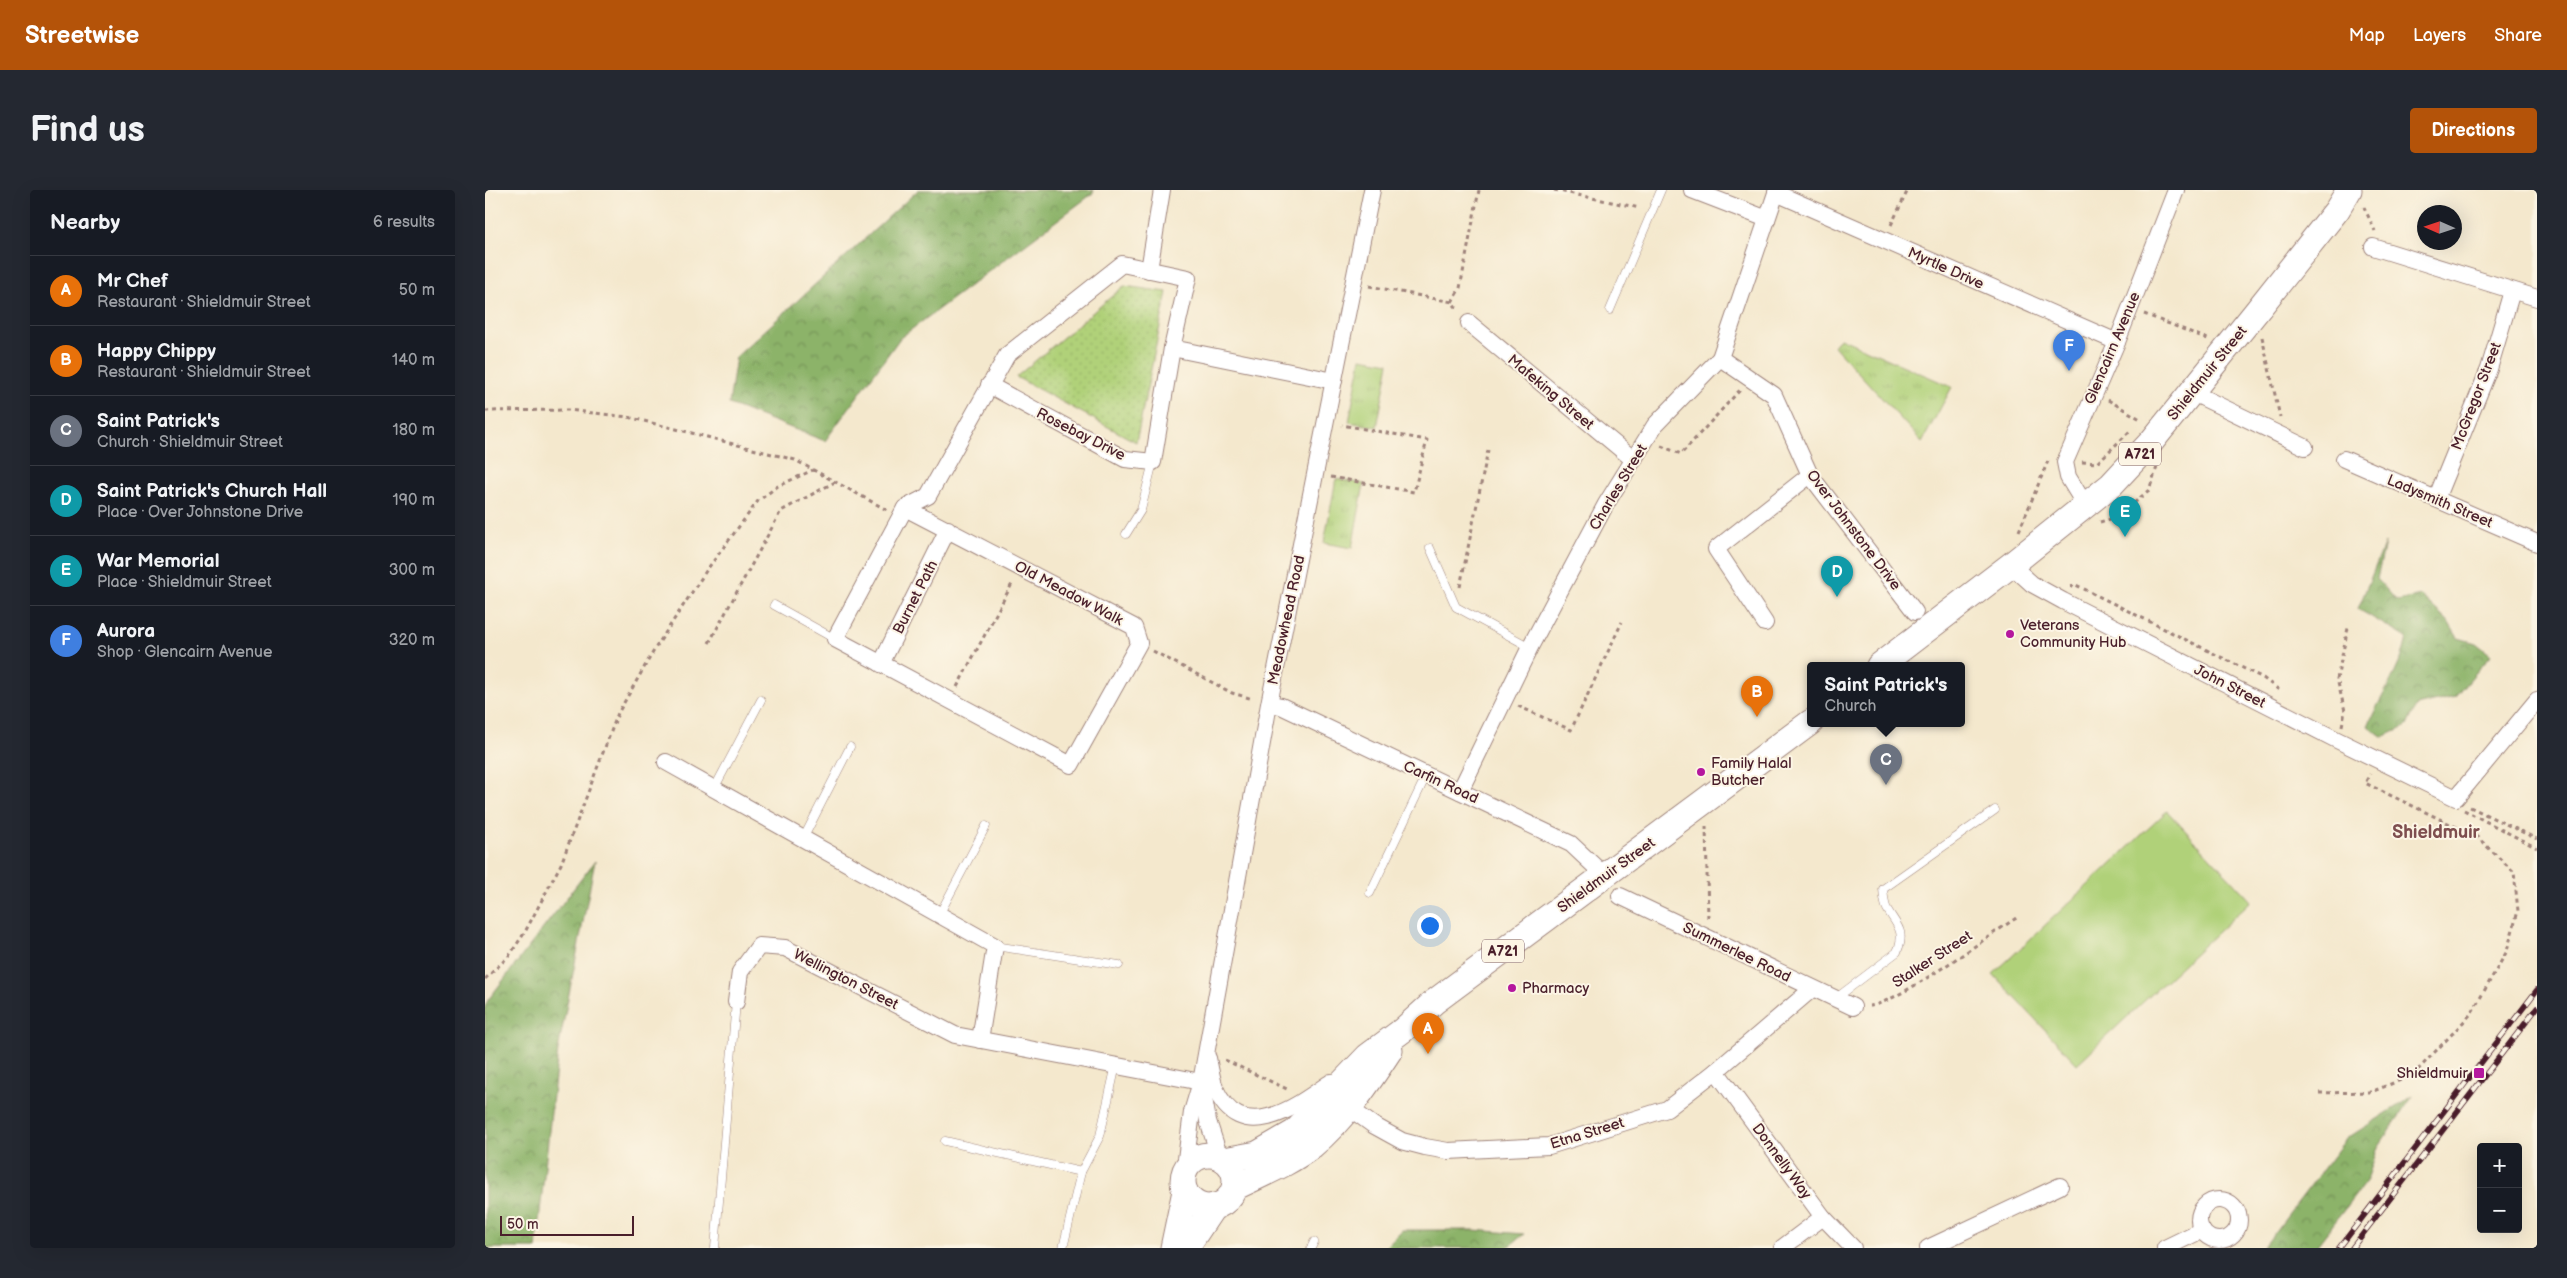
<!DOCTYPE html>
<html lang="en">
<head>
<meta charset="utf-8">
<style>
	body { margin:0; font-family:"Balsamiq Sans",sans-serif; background:#242831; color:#f1f3f6 }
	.controls { position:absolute; right:15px; bottom:15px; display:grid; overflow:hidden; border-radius:5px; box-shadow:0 5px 20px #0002 }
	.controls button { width:45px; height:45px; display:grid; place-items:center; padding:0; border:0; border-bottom:1px solid #363941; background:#171b24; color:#f1f3f6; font:25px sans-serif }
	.compass { position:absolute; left:1932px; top:15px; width:45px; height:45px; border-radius:50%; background:#171b24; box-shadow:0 5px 20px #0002; rotate:273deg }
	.scale { position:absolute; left:15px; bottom:12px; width:134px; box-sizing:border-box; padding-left:5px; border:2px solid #4a1f2b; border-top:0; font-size:14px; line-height:18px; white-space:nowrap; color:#4a1f2b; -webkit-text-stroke:4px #fcf5e5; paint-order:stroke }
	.you { position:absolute; left:944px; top:735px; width:18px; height:18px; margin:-12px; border:4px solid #fff; border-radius:50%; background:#1a73e8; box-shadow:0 0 0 8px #1a73e833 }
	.badge { display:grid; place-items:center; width:32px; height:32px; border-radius:50%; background:#b45309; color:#fff; font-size:16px; font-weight:700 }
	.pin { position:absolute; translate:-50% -41px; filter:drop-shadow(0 1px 2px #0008) }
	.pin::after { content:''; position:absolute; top:26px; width:18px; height:15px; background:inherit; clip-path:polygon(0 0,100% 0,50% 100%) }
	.popup { position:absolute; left:1322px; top:472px; width:158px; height:65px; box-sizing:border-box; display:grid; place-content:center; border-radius:5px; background:#171b24; filter:drop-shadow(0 1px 4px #0005); font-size:16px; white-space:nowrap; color:#9ea1a6 }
	.popup b { font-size:19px; color:#f1f3f6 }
	.popup::after { content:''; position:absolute; left:50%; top:100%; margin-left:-10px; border:10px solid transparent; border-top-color:#171b24 }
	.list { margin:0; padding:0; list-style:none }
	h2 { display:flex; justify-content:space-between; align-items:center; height:65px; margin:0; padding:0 20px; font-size:21px }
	h2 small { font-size:16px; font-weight:400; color:#9ea1a6 }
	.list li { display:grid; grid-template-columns:32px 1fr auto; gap:15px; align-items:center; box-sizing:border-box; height:70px; padding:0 20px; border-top:1px solid #363941 }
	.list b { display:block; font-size:19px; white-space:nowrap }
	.list p { margin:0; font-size:16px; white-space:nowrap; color:#9ea1a6 }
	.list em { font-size:16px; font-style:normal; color:#9ea1a6 }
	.map { position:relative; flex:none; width:2052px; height:1058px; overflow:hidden; border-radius:5px }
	header { display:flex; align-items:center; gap:30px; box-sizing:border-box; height:70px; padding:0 25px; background:#b45309; color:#fff }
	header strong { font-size:24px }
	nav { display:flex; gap:28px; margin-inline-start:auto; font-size:18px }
	.intro { display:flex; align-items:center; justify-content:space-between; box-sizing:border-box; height:120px; padding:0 30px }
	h1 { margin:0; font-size:35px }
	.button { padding:12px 22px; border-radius:5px; background:#b45309; color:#fff; font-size:18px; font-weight:700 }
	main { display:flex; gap:30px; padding:0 30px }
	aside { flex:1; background:#171b24; border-radius:5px; box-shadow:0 5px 20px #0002 }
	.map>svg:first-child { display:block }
	.grass { fill:url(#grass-tufts); stroke:#7d7852 }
	.forest { fill:url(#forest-crowns); stroke:#6b694a }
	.park { fill:url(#park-dots); stroke:#7d7852 }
	.pitch { fill:#b0d179; stroke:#7d7852 }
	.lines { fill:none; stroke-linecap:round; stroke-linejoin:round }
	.service-casing { stroke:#9f847c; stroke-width:9 }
	.minor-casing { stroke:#9f847c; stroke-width:18 }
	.primary-casing { stroke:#9f847c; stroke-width:27 }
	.path { stroke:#9f847c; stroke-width:3; stroke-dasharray:4 4; stroke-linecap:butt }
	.service { stroke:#fff; stroke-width:8 }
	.minor { stroke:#fff; stroke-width:16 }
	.primary { stroke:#fff; stroke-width:25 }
	.rail-casing { stroke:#4a1f2b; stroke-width:5.5 }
	.rail { stroke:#fcf5e5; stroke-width:4; stroke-dasharray:11; stroke-linecap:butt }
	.poi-dot { fill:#b5179e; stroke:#fcf5e5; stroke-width:2 }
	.labels { text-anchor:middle; stroke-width:4; stroke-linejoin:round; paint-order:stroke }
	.shield { fill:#fcf5e5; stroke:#7f5f63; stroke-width:1 }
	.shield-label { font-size:14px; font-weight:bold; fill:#4a1f2b }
	.street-label { font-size:15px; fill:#4a1f2b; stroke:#fcf5e5 }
	.poi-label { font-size:15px; fill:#4a1f2b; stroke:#fcf5e5; text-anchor:start }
	.quarter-label { font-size:18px; font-weight:bold; fill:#7e4e4f; stroke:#fcf5e5 }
</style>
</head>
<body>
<header>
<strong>Streetwise</strong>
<nav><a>Map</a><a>Layers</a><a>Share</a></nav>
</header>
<div class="intro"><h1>Find us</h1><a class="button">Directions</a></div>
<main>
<aside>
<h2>Nearby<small>6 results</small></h2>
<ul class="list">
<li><span class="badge" style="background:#e8710a">A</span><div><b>Mr Chef</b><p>Restaurant · Shieldmuir Street</p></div><em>50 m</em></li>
<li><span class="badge" style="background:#e8710a">B</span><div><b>Happy Chippy</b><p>Restaurant · Shieldmuir Street</p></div><em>140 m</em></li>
<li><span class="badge" style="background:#6b7280">C</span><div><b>Saint Patrick's</b><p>Church · Shieldmuir Street</p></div><em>180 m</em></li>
<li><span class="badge" style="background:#0f9aa8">D</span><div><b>Saint Patrick's Church Hall</b><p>Place · Over Johnstone Drive</p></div><em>190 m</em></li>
<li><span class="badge" style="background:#0f9aa8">E</span><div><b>War Memorial</b><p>Place · Shieldmuir Street</p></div><em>300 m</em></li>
<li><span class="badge" style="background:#3f7fe0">F</span><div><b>Aurora</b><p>Shop · Glencairn Avenue</p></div><em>320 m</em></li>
</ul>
</aside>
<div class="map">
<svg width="2052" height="1058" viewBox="0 0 2052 1058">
	<defs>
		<pattern id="grass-tufts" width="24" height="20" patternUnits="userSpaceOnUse" patternTransform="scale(1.25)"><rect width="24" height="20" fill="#b0d179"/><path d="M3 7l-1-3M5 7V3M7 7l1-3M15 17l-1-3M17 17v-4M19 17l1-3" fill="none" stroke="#99b369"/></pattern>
		<pattern id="forest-crowns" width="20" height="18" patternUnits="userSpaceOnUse" patternTransform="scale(1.25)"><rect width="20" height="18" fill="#8cb369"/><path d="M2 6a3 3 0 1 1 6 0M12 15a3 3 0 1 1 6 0" fill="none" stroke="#749157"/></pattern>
		<pattern id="park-dots" width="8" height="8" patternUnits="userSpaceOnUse" patternTransform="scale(1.25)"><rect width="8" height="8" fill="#b0d179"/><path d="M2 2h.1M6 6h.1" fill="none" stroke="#99b369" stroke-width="1.8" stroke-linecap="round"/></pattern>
	</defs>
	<rect width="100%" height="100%" fill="#fcf5e5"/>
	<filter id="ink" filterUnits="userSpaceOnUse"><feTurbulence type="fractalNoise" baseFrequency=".02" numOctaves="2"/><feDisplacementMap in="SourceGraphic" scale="10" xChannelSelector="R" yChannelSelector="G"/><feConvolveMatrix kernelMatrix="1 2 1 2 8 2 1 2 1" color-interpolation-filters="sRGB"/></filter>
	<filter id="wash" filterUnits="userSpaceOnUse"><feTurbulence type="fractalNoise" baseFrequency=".0096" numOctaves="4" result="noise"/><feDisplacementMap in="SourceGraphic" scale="20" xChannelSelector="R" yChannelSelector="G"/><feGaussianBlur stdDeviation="1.12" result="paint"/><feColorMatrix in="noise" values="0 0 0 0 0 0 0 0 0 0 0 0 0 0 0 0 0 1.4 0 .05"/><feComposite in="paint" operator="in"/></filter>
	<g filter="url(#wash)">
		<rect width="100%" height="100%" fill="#f4e8cd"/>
		<g class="grass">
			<path d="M1355,148L1467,197L1437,252L1349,156Z"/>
			<path d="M876,168L904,173L892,237L864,232Z"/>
			<path d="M851,289L879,294L867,358L839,353Z"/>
		</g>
		<g class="forest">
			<path d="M433,0H609L607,4L415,148L340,251L244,214L251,167Z"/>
			<path d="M1900,353L1892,389L1912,411L1936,406L1962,430L1973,448L1991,453L2006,465L1970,507L1931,516L1922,536L1898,547L1883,536C1895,506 1916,480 1922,448L1873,419Z"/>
			<path d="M110,671L73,860L51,1058H0V817L3,810Z"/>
			<path d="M1928,906L1893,957L1882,990L1830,1058H1778L1861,949Z"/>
			<path d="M917,1040H989L1039,1044L1022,1058H899Z"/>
		</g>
		<path class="park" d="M639,96L682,102L651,252L531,187Z"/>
		<path class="pitch" d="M1682,621L1766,711L1592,874L1508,784Z"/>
	</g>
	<g filter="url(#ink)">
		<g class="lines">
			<g class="service-casing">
				<g id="service">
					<path d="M1125,120L1176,0"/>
					<path d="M641,344L656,320L668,272"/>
					<path d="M945,358L971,417L1045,457"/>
					<path d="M289,415L350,449"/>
					<path d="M229,599L276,510"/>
					<path d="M318,649L365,557"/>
					<path d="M885,703L941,586"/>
					<path d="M454,725L501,636"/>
					<path d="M510,756L634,775"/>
					<path d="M1350,809L1412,762C1421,741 1412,736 1402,719C1399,714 1399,706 1398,699L1510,620"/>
					<path d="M460,951L596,982"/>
					<path d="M230,1058L251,812"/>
					<path d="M578,1058L596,982L615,946L631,875"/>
					<path d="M826,1058L829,1052"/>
				</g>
			</g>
			<g class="minor-casing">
				<g id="minor">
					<path d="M1207,0L1282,29"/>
					<path d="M1291,3L1632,152"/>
					<path d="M1888,57L2052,108"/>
					<path d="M664,80L677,0"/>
					<path d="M984,133L1149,270"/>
					<path d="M1235,168L1289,205L1325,285L1430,422"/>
					<path d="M504,195L640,269L668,272L687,158"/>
					<path d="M1706,202L1820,257"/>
					<path d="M1859,269L2052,353"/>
					<path d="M1951,309L2004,179L2027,101"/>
					<path d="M1600,315L1583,287L1580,272L1632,152L1691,0"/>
					<path d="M420,318L649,437L654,453L586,575L350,449Z"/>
					<path d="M420,318L443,306L522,165L637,74L703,88L687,158L849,191"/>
					<path d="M1526,375L1547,394L1578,411L1850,549L1971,608L2052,510"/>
					<path d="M1280,433L1231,359L1325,285"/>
					<path d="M396,474L463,339"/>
					<path d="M784,514L796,516L1086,654L1120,686"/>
					<path d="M181,572L510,756L495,850"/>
					<path d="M975,601L1045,457L1121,314L1170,235L1235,168L1292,0"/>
					<path d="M1135,706L1368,817"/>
					<path d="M251,812L255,782L274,756L300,758L470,845L716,892"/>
					<path d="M723,868C725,878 727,889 730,898C756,958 812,916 846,892"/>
					<path d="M1231,881L1338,1027L1368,1058"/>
					<path d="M717,897L723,931L735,968"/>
					<path d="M856,912L888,935L917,951L940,957L963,961L1064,956L1182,919L1231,881L1327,799"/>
					<path d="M699,985L707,922L716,892L784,514L887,0"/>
					<circle cx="1734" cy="1030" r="20"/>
					<path d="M1297,1058L1338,1027"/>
					<path d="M1443,1058L1575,996"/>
					<path d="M1680,1058L1717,1040"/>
				</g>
			</g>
			<g class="primary-casing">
				<g id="primary">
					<path d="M1394,476L1526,375L1626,295L1667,251L1771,122L1852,20L1864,0"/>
					<circle cx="724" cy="991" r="26"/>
					<path d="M739,970L772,964L810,942L883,866L918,840L949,812L1326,532"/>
					<path d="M749,998C775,985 804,974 827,956C859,929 882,895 905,860"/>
					<path d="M688,1058L700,1001"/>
					<path d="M701,1058L729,1016"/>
				</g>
			</g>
			<g class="path">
				<path d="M1069,0L1155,18"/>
				<path d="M1879,17L1890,41"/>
				<path d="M1406,35L1423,0"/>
				<path d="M884,96L967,112L974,121"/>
				<path d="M967,112L975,98L994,0"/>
				<path d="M1659,124L1723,149"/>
				<path d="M1777,147L1795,227"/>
				<path d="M1623,210L1657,230"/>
				<path d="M0,221L83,220L143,227L195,240L310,270L402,320"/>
				<path d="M1176,256L1196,264L1255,200"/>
				<path d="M1597,272L1612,273L1645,241"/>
				<path d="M846,287L929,302L942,250L857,235"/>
				<path d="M1615,332L1633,327L1664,300L1672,277"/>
				<path d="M1534,341L1563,271"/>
				<path d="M975,397L1003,260"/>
				<path d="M1586,398L1589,394L1778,488L1794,500"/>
				<path d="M224,453L296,321L350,292"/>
				<path d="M668,461L747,503L768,509"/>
				<path d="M472,497L528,392"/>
				<path d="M1033,516L1086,540L1137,432"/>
				<path d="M1857,536L1860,521L1852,489L1863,438"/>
				<path d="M1985,617L2052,649"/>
				<path d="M1979,620L2052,658"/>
				<path d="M1221,636L1223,730"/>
				<path d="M0,789L24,766L40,742L76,674L133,523L171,457L221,381L273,311L293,296L328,280"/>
				<path d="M1384,816C1412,814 1504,745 1533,727"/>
				<path d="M740,870L804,900"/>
				<path d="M1834,903L1886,902L1928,885L1986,824L2022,761L2033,721L2029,682L1992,647L1880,593L1885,584"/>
			</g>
			<use href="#service" class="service"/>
			<use href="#minor" class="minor"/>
			<use href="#primary" class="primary"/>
			<g class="rail-casing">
				<g id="rail">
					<path d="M1854,1058L2052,800"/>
					<path d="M1867,1058L2052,818"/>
				</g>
			</g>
			<use href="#rail" class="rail"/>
		</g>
	</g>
	<g class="poi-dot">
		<circle cx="1525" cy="444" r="5"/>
		<circle cx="1216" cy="582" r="5"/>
		<circle cx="1027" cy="798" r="5"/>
		<rect x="1988" y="877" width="12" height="12" rx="2.5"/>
	</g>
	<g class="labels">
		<g class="shield">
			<rect x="1634" y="252.5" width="42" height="23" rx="4"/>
			<rect x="997" y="749.5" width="42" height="23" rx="4"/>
		</g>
		<g class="shield-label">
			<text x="1655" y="269">A721</text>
			<text x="1018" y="766">A721</text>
		</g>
		<g class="street-label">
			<text transform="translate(1461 78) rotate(24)" y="5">Myrtle Drive</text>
			<text transform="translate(1627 158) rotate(-67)" y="5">Glencairn Avenue</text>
			<text transform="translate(1722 183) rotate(-51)" y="5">Shieldmuir Street</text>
			<text transform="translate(1066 202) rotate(40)" y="5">Mafeking Street</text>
			<text transform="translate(1991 206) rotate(-69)" y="5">McGregor Street</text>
			<text transform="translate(596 244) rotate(27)" y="5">Rosebay Drive</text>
			<text transform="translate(1133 297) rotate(-59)" y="5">Charles Street</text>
			<text transform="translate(1955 311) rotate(23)" y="5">Ladysmith Street</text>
			<text transform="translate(1369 340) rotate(53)" y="5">Over Johnstone Drive</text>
			<text transform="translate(584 403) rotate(28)" y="5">Old Meadow Walk</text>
			<text transform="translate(430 407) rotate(-63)" y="5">Burnet Path</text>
			<text transform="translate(801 430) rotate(-78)" y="5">Meadowhead Road</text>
			<text transform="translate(1745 496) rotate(27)" y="5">John Street</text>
			<text transform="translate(956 592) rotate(25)" y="5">Carfin Road</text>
			<text transform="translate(1121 685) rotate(-36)" y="5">Shieldmuir Street</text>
			<text transform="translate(1252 762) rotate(26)" y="5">Summerlee Road</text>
			<text transform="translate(1447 769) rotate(-33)" y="5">Stalker Street</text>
			<text transform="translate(361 789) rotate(27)" y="5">Wellington Street</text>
			<text transform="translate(1102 943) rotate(-17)" y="5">Etna Street</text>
			<text transform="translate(1297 971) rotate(54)" y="5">Donnelly Way</text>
		</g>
		<g class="poi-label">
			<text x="1535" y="440">Veterans<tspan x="1535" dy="17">Community Hub</tspan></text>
			<text x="1226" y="578">Family Halal<tspan x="1226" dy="17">Butcher</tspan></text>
			<text x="1037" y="803">Pharmacy</text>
			<text x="1983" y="888" text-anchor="end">Shieldmuir</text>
		</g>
		<g class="quarter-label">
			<text x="1951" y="648">Shieldmuir</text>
		</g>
	</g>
</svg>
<div class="controls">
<button>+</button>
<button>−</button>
</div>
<svg class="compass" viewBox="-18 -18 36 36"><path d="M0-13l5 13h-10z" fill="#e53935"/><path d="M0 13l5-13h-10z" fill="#9ea1a6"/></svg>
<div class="scale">50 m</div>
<div class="you"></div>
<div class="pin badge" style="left:943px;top:864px;background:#e8710a">A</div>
<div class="pin badge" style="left:1272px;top:527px;background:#e8710a">B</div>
<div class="pin badge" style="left:1401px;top:595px;background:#6b7280">C</div>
<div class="popup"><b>Saint Patrick's</b>Church</div>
<div class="pin badge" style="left:1352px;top:407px;background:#0f9aa8">D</div>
<div class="pin badge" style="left:1640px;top:347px;background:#0f9aa8">E</div>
<div class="pin badge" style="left:1584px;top:181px;background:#3f7fe0">F</div>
</div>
</main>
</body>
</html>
